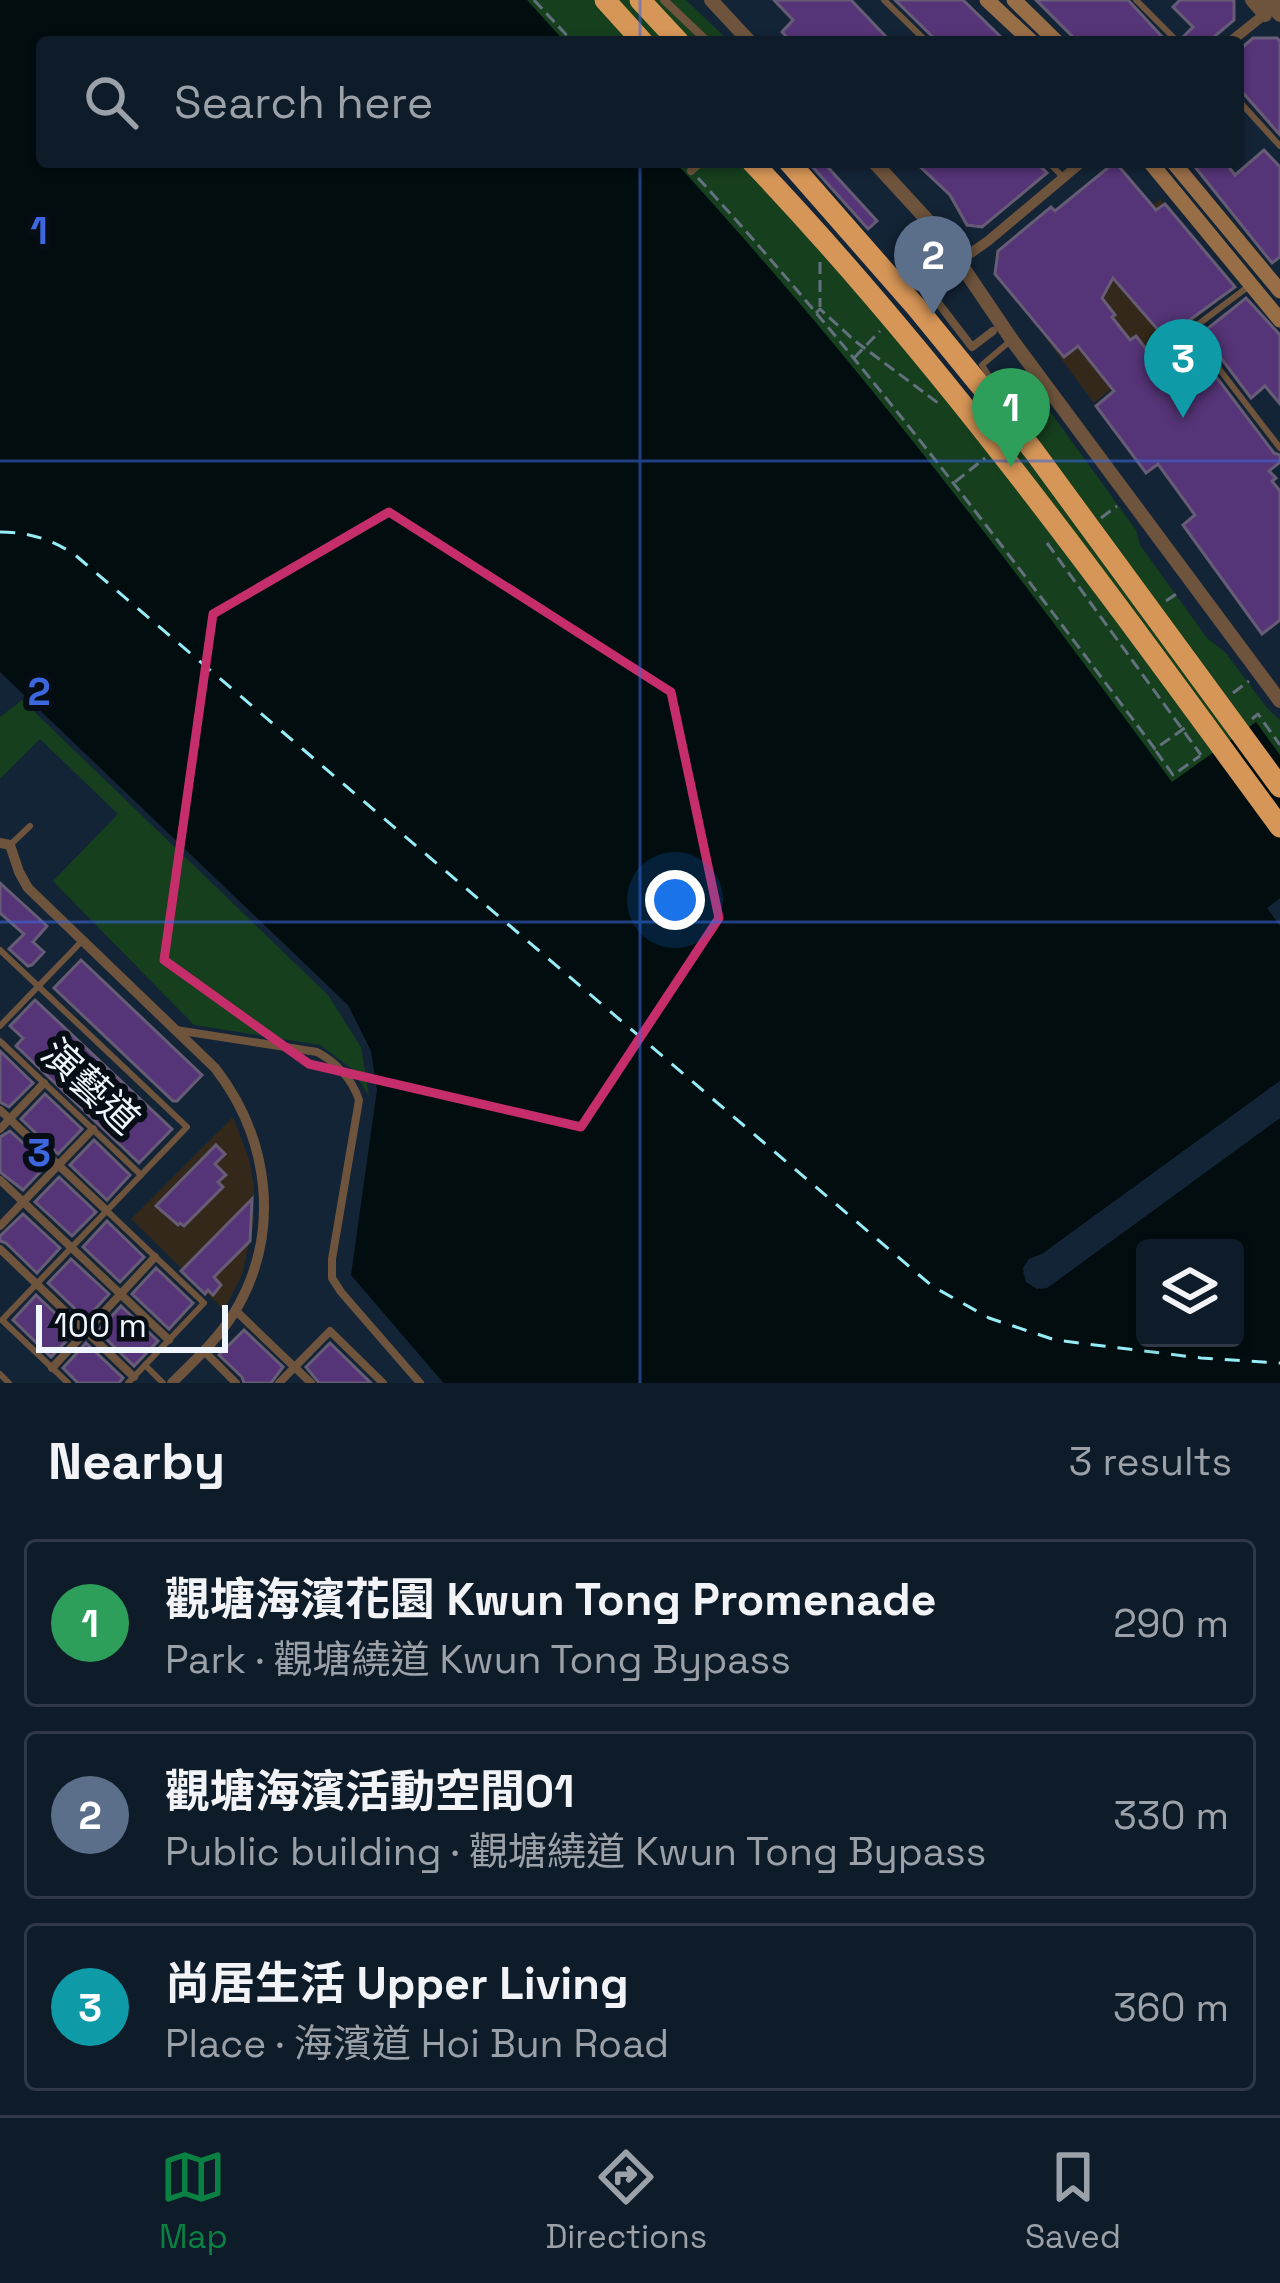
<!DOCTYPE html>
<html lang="en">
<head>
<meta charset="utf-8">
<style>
	body { margin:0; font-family:"Space Grotesk","Noto Sans TC",sans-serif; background:#1c2834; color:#f1f3f6 }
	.controls { position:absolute; right:36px; bottom:36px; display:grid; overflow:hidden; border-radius:12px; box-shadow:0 3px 9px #0004 }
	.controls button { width:108px; height:108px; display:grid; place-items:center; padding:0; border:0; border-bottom:3px solid #2e3945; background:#0e1b28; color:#f1f3f6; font:60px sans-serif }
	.scale { position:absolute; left:36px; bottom:30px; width:192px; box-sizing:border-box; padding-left:12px; border:6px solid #eff6fd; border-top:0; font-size:33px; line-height:42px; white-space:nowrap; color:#eff6fd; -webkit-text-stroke:9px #060d15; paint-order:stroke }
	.you { position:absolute; left:675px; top:900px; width:42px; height:42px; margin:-30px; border:9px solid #fff; border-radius:50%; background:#1a73e8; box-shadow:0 0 0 18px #1a73e833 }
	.badge { display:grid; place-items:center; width:78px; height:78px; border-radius:50%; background:#0b8043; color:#fff; font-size:39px; font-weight:700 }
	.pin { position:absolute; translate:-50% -99px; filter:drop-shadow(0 3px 6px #0008) }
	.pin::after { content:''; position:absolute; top:63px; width:42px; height:36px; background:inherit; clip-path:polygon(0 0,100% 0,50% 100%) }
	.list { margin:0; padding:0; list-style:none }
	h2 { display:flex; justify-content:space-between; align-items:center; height:156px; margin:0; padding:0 48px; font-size:51px }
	h2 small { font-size:39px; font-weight:400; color:#9ba1a8 }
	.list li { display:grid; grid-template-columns:78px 1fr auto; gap:36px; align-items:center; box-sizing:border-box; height:168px; margin:0 24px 24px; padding:0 24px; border:3px solid #2e3945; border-radius:12px }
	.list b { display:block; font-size:45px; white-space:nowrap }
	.list p { margin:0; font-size:39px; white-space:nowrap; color:#9ba1a8 }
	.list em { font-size:39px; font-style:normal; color:#9ba1a8 }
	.icon { flex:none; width:66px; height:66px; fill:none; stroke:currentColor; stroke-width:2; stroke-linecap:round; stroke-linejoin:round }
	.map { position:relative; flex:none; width:1280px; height:1383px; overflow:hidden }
	.search { position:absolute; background:#0e1b28; box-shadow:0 3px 9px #0004; left:36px; right:36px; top:36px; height:132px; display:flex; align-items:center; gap:30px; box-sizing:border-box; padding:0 42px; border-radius:12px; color:#9ba1a8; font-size:45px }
	.sheet { height:732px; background:#0e1b28 }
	nav { display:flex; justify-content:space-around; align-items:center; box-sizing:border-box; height:168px; border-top:3px solid #2e3945; background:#0e1b28; font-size:33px; color:#9ba1a8 }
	nav a { display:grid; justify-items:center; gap:6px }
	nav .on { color:#0b8043 }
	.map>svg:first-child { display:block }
	.industrial { fill:#332819 }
	.green { fill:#163f1e }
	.water { fill:#010d0f; fill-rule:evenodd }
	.pier { fill:#132436 }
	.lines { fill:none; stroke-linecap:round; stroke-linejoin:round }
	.ferry { stroke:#96edf7; stroke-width:3; stroke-dasharray:15 12; stroke-linecap:butt }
	.building { fill:#553477; stroke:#675c75; stroke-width:3 }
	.path { stroke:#63707e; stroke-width:3; stroke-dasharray:12 6; stroke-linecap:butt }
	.service { stroke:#6e543c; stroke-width:6 }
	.pedestrian { stroke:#6e543c; stroke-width:8 }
	.minor { stroke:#6e543c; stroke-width:10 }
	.tertiary { stroke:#6e543c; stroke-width:14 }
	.secondary { stroke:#986e47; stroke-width:15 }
	.motorway { stroke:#d69657; stroke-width:21 }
	.motorway-bridge { stroke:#d69657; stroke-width:21 }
	.marked { fill:none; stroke:#c62e6b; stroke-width:9; stroke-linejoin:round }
	.grid { fill:none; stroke:#3c67de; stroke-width:3; stroke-opacity:0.55 }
	.labels { text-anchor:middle; stroke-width:12; stroke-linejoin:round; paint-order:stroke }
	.street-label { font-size:39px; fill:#eff6fd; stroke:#060d15 }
	.grid-label { font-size:39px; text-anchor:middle; font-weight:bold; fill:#3c67de; stroke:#060d15; stroke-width:12; stroke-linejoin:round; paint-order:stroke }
</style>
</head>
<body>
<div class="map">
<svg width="1280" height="1383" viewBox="0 0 1280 1383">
	<rect width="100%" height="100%" fill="#132436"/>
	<g class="industrial">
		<path d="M1160,199L1234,287L1094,403L1027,313Z"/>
		<path d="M1188,331L1215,367L1122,441L1096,406Z"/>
		<path d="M233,1117L249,1159L254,1185V1221L242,1275L224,1310L131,1219Z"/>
	</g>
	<g class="green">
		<path d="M527,0H686L730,42H565Z"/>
		<path d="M675,162H772L761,172L982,431L1036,392L1136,530L1140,545L1207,638L1225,652L1267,708L1280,720V755L1256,723L1172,783C1015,569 855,358 675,162Z"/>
		<path d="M22,700L328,995L361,1047L369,1096L352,1069L320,1045L194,1025L53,881L118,814L40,739L0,779V717Z"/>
	</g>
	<path class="water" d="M0,0H527L565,42H42V162H675C854,357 1015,569 1172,782L1256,722L1280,755V898L1267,908L1280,926V1081L1042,1254L1029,1259L1023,1274L1041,1289L1047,1288L1280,1118V1383H444L441,1380L351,1275L377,1090L371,1051L348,1005L0,672ZM1145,1248H1235V1338H1145Z"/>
	<path class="pier" d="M1280,1081V1089L1046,1259L1033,1263L1029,1269L1030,1278L1038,1283L1047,1280L1280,1112V1118L1051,1285L1037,1289L1026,1282L1023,1268L1029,1259L1042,1254Z"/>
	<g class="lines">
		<path class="ferry" d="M0,532C29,532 50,539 74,554L932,1286L989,1318L1055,1340L1201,1358L1280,1363"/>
	</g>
	<g class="building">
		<path d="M774,0H851L891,42H792L782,32L793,20Z"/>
		<path d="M895,0H963L1006,42H938Z"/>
		<path d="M1036,0H1128L1167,42H1078Z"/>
		<path d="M1180,0H1234V20L1208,42H1185L1183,37L1193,27L1173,7Z"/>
		<path d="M1253,38H1277L1280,41V135L1244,94L1238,93V51Z"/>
		<path d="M1264,150L1280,167V257L1272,263L1191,162H1225L1235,175Z"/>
		<path d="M823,162L877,221L868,229L809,163Z"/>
		<path d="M915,162H1036L1047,173L982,227L967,225L950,195Z"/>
		<path d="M1115,162L1156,210L1165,204L1235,287L1165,338L1113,278L1102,298L1115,315L1112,317L1130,340L1136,336L1154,359L1160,354L1189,388L1211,370L1274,453L1280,455V462L1269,471L1276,478L1272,481L1280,491V620L1262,634L1183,525L1195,515L1158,464L1146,473L1096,406L1114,391L1078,346L1064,357L995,274L998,251L1051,207L1055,211Z"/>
		<path d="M1246,298L1280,335V404L1265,386L1251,398L1202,333Z"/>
		<path d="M0,883L47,926L33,942L44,952L32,965L28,966L9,949L24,934L0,913Z"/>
		<path d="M81,960L202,1075L177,1101H173L54,988Z"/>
		<path d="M35,1000L172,1129L139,1163L16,1046L23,1038L10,1026Z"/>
		<path d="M0,1051L33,1083L9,1107L0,1102Z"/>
		<path d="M45,1094L82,1129L58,1154L21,1119Z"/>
		<path d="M10,1131L47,1165L23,1190L0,1172V1137Z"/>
		<path d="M94,1140L130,1175L107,1200L70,1165Z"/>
		<path d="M216,1145L225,1154L215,1164L226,1175L218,1182L223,1187L184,1226L180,1223L178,1225L156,1206Z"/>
		<path d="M59,1177L96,1212L72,1236L35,1202Z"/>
		<path d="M252,1199L250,1241L214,1277L221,1285L213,1295L208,1290L205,1294L181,1271Z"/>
		<path d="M23,1214L60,1248L37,1273L6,1243L0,1241V1236Z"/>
		<path d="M107,1221L144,1257L120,1282L83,1247Z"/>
		<path d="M71,1259L109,1294L86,1319L48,1283Z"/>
		<path d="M156,1268L193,1303L169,1329L132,1294Z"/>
		<path d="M36,1295L75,1332L51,1357L13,1320Z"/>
		<path d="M121,1306L158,1341L134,1366L98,1331Z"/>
		<path d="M244,1330L283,1367L271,1383H244L242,1377L219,1355Z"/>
		<path d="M86,1343L123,1378L119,1383H78L63,1368Z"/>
		<path d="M330,1343L371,1383H319L306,1367Z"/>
	</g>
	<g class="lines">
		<g class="path">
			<path d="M534,0L573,42"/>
			<path d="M698,178C863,358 1009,554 1155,749L1186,727"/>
			<path d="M820,262V307"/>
			<path d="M816,313L820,309L855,341L938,403"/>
			<path d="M854,358L880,331"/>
			<path d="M1031,423L1047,411"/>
			<path d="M955,482L985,458"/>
			<path d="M1101,518L1117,506"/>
			<path d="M1047,543L1201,755"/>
			<path d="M1166,601L1179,592"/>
			<path d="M1233,693L1249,681"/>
			<path d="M1252,719L1258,714L1280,745"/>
			<path d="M1156,751L1173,775L1200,756"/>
		</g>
		<g class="service">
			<path d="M884,0L927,42"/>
			<path d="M1136,0L1178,42"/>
			<path d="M1238,100L1280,146"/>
			<path d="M1048,162L1064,178"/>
			<path d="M1249,286L1196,326L1193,335L1280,448"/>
			<path d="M1009,342L982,365L1004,400L1013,401L1039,382"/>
			<path d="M10,845L30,826"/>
			<path d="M0,950L187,1127L2,1320"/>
			<path d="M0,1026L81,942"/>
			<path d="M0,1041L141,1175"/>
			<path d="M107,1211L204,1303L128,1383"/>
			<path d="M3,1321L68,1383"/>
			<path d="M145,1365L163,1383"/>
			<path d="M0,1374L9,1383"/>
		</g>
		<g class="pedestrian">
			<path d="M664,0L708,42"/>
			<path d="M691,171L701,162"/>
			<path d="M953,273L929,291L972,347L993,331"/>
			<path d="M176,1030L317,1052C336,1062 352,1079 359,1100L332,1259V1278L341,1292L420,1383"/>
			<path d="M0,1110L107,1211"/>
			<path d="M0,1129L44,1083"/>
			<path d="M0,1180L169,1340"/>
			<path d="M0,1226L93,1129"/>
			<path d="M0,1249L134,1377"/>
			<path d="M235,1310L311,1383"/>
			<path d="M204,1351L236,1383"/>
			<path d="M52,1368L155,1257"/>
			<path d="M279,1383L330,1331L383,1383"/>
		</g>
		<g class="minor">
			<path d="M1230,42L1280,2"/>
			<path d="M958,262L988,241L1082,162"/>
			<path d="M0,843L10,845L19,872L28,888L215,1068C270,1139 282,1234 234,1313C218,1339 194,1361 172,1383"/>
		</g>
		<g class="tertiary">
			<path d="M711,0L750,42"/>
			<path d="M1252,0L1265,15"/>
			<path d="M1266,0L1280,15"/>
			<path d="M874,162L941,235L1012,340L1280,701"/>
		</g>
		<g class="secondary">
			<path d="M987,0L1032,42"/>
			<path d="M1014,0L1057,42"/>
			<path d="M1150,162L1280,320"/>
			<path d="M1173,162L1280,291"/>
		</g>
		<g class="motorway">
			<path d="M605,0L643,42"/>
			<path d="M640,0L679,42"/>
		</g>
		<g class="motorway-bridge">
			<path d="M752,162C948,368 1112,598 1280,827"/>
			<path d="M789,162L917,308L1033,450L1280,787"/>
		</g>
	</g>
	<path class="marked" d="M389,512L671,692L719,918L581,1127L309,1064L164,960L213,614Z"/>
	<path class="grid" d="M640,0V42M640,162V1383M0,461H1280M0,922H1280"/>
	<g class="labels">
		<g class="street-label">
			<text transform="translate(91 1086) rotate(43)" y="14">演藝道</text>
		</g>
	</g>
	<g class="grid-label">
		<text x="39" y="244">1</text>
		<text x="39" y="705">2</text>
		<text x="39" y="1166">3</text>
	</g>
</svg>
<div class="controls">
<button><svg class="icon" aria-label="layers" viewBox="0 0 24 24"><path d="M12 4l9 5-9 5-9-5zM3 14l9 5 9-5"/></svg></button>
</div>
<div class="scale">100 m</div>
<div class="you"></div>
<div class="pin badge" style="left:1011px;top:467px;background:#2e9e5b">1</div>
<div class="pin badge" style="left:933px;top:315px;background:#5c6f8a">2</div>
<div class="pin badge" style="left:1183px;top:418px;background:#0f9aa8">3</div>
<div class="search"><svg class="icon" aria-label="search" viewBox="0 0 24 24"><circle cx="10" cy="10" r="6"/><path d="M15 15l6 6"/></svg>Search here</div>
</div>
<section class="sheet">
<h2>Nearby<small>3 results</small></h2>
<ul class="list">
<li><span class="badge" style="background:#2e9e5b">1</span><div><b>觀塘海濱花園 Kwun Tong Promenade</b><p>Park · 觀塘繞道 Kwun Tong Bypass</p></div><em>290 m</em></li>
<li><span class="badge" style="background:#5c6f8a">2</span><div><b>觀塘海濱活動空間01</b><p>Public building · 觀塘繞道 Kwun Tong Bypass</p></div><em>330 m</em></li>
<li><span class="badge" style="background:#0f9aa8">3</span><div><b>尚居生活 Upper Living</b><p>Place · 海濱道 Hoi Bun Road</p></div><em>360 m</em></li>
</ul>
</section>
<nav>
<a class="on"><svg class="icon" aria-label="map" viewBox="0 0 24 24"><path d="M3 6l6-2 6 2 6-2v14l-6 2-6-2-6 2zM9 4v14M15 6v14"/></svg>Map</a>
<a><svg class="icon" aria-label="directions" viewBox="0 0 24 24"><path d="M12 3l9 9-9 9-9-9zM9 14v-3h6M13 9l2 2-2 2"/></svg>Directions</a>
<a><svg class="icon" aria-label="saved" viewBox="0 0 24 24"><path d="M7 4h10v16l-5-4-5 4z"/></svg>Saved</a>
</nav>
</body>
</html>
